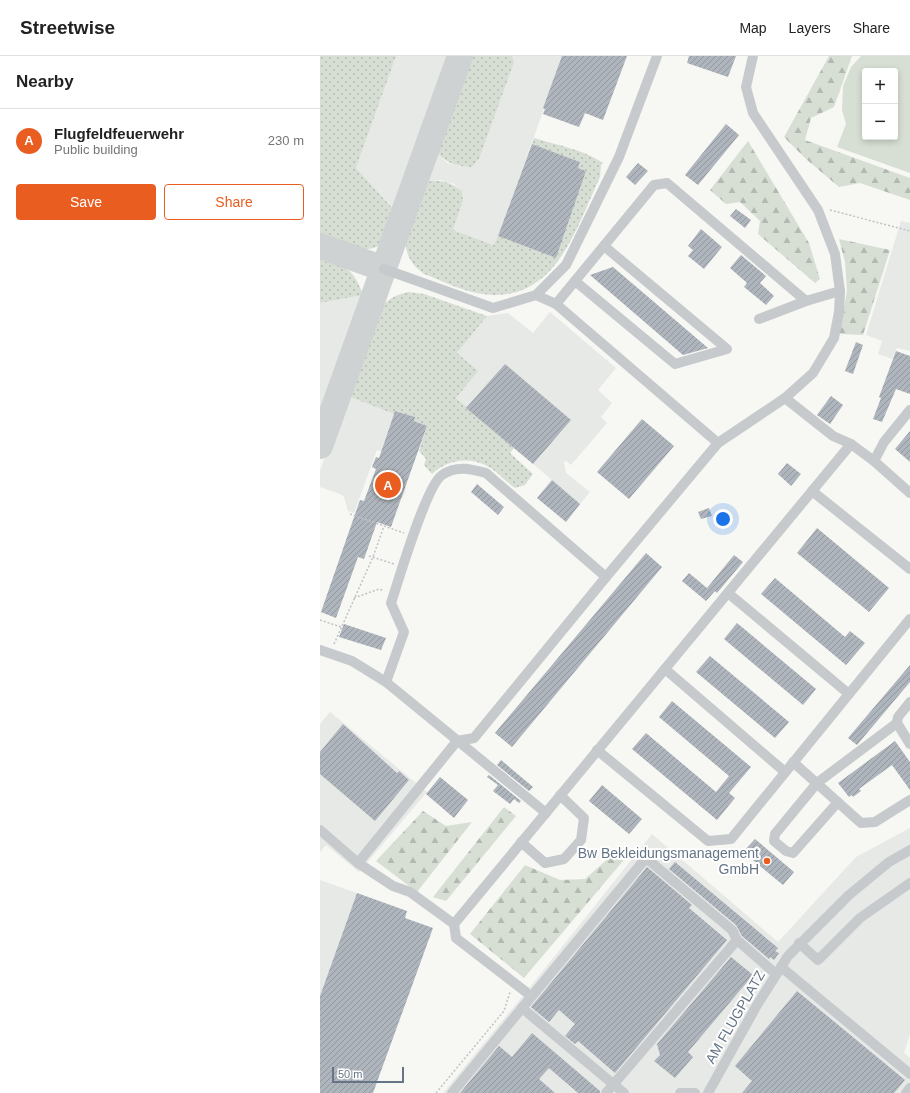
<!DOCTYPE html>
<html lang="en">
<head>
<meta charset="utf-8">
<style>
	body { margin:0; font-family:Arial,sans-serif; background:#f6f6f6; color:#222 }
	.controls { position:absolute; right:12px; top:12px; display:grid; overflow:hidden; border-radius:4px; box-shadow:0 2px 6px #0003 }
	.controls button { width:36px; height:36px; display:grid; place-items:center; padding:0; border:0; border-bottom:1px solid #e0e0e0; background:#fff; color:#222; font:20px sans-serif }
	.scale { position:absolute; left:12px; bottom:10px; width:72px; box-sizing:border-box; padding-left:4px; border:2px solid #657586; border-top:0; font-size:11px; line-height:14px; white-space:nowrap; color:#657586; -webkit-text-stroke:3px #fff; paint-order:stroke }
	.you { position:absolute; left:403px; top:463px; width:14px; height:14px; margin:-10px; border:3px solid #fff; border-radius:50%; background:#1a73e8; box-shadow:0 0 0 6px #1a73e833 }
	.badge { display:grid; place-items:center; width:26px; height:26px; border-radius:50%; background:#e95d21; color:#fff; font-size:13px; font-weight:700 }
	.pin { position:absolute; translate:-50% -50%; border:2px solid #fff; box-shadow:0 1px 4px #0006 }
	.list { margin:0; padding:0; list-style:none }
	h2 { display:flex; justify-content:space-between; align-items:center; height:52px; margin:0; padding:0 16px; font-size:17px }
	h2 small { font-size:13px; font-weight:400; color:#767676 }
	.list li { display:grid; grid-template-columns:26px 1fr auto; gap:12px; align-items:center; box-sizing:border-box; height:64px; padding:0 16px; border-top:1px solid #e0e0e0 }
	.list b { display:block; font-size:15px; white-space:nowrap }
	.list p { margin:0; font-size:13px; white-space:nowrap; color:#767676 }
	.list em { font-size:13px; font-style:normal; color:#767676 }
	.actions { display:flex; gap:8px; padding:12px 16px }
	.actions a { flex:1; padding:9px 0; border:1px solid #e95d21; border-radius:4px; text-align:center; font-size:14px; color:#e95d21 }
	.actions .main { background:#e95d21; color:#fff }
	.map { position:relative; flex:none; width:590px; height:1037px; overflow:hidden }
	header { display:flex; align-items:center; gap:24px; box-sizing:border-box; height:56px; padding:0 20px; background:#fff; border-bottom:1px solid #e0e0e0 }
	header strong { font-size:19px }
	nav { display:flex; gap:22px; margin-inline-start:auto; font-size:14px }
	main { display:flex }
	aside { flex:1; background:#fff }
	.map>svg:first-child { display:block }
	.built { fill:#e7e9e7 }
	.grass { fill:url(#grass-dots) }
	.forest { fill:url(#forest-firs) }
	.pitch { fill:#d7dfd4; fill-rule:evenodd }
	.lines { fill:none; stroke-linecap:round; stroke-linejoin:round }
	.taxiway { stroke:#ced2d2; stroke-width:26 }
	.building { fill:url(#building-hatch) }
	.path { stroke:#c0c2c4; stroke-width:1.5; stroke-dasharray:2 2; stroke-linecap:butt }
	.minor { stroke:#c7cacd; stroke-width:10 }
	.poi-dot { fill:#e95d21; stroke:#fff; stroke-width:1.5 }
	.labels { text-anchor:middle; stroke-width:4; stroke-linejoin:round; paint-order:stroke }
	.poi-label { font-size:14px; fill:#657586; stroke:#fff; text-anchor:end }
	.street-label { font-size:14px; fill:#657586; stroke:#fff }
</style>
</head>
<body>
<header>
<strong>Streetwise</strong>
<nav><a>Map</a><a>Layers</a><a>Share</a></nav>
</header>
<main>
<aside>
<h2>Nearby<small></small></h2>
<ul class="list">
<li><span class="badge">A</span><div><b>Flugfeldfeuerwehr</b><p>Public building</p></div><em>230 m</em></li>
</ul>
<div class="actions"><a class="main">Save</a><a>Share</a></div>
</aside>
<div class="map">
<svg width="590" height="1037" viewBox="0 0 590 1037">
	<defs>
		<pattern id="grass-dots" width="8" height="8" patternUnits="userSpaceOnUse"><rect width="8" height="8" fill="#d7dfd4"/><path d="M2 2h.1M6 6h.1" fill="none" stroke="#b2b9b2" stroke-width="1.8" stroke-linecap="round"/></pattern>
		<pattern id="forest-firs" width="22" height="20" patternUnits="userSpaceOnUse"><rect width="22" height="20" fill="#d7dfd4"/><path d="M5 1l3.5 6h-7zM16 11l3.5 6h-7z" fill="#b2b9b2"/></pattern>
		<pattern id="building-hatch" width="6" height="6" patternUnits="userSpaceOnUse"><rect width="6" height="6" fill="#afb5bc"/><path d="M-1 1l2-2M0 6l6-6M5 7l2-2" fill="none" stroke="#92989e"/></pattern>
	</defs>
	<rect width="100%" height="100%" fill="#f7f7f3"/>
	<g class="built">
		<path d="M76,0H130L75,155L36,112Z"/>
		<path d="M192,0H243L175,189L133,174L143,145L142,135L134,128L121,124L110,125L103,131L118,89L119,99L127,107L141,111H152L193,6Z"/>
		<path d="M581,165L590,167V295L577,292L572,303L558,298L562,285L546,279Z"/>
		<path d="M43,239L0,360V247Z"/>
		<path d="M230,256L296,312L278,334L292,347L281,361L287,367L251,409L245,404L244,407L246,417L270,436L260,448L136,342L157,315L137,297L167,260L188,257L213,277Z"/>
		<path d="M28,338L30,341L74,358L61,395L57,394L34,457L28,455L24,441L20,438L0,431V415Z"/>
		<path d="M10,656L107,736L39,816L6,789L0,796V668Z"/>
		<path d="M590,772V978L584,997L590,1002V1037H123L206,936L332,778L458,886L536,801Z"/>
		<path d="M0,824L37,837L0,940Z"/>
	</g>
	<g class="grass">
		<path d="M0,0H76L36,112L75,155C71,164 69,176 64,184C51,204 16,186 0,180Z"/>
		<path d="M151,0H192L194,6L159,103L152,111C138,111 129,108 119,99L118,89Z"/>
		<path d="M214,82C236,89 263,93 283,107L281,109L280,121C254,177 233,255 152,236C136,232 120,224 104,218C78,198 85,181 95,154C99,143 101,133 110,125C123,124 132,127 142,135L143,145L133,174L174,189L178,180L236,202L266,115L258,112L260,106L212,88Z"/>
		<path d="M0,200C24,209 34,213 43,239L0,247Z"/>
		<path d="M88,236L104,238L167,260L137,297L158,315L136,342L194,392L190,397L213,418L205,429L195,432C185,425 176,414 165,409C146,400 126,405 112,418L104,409L106,403L99,395L107,370L94,365V361L76,355L74,358L30,341L28,338L59,254C67,243 76,239 88,236Z"/>
	</g>
	<g class="forest">
		<path d="M509,0H532L514,51L491,62L485,84L590,122V144L540,127L519,131L486,103L464,81Z"/>
		<path d="M428,85L489,187L500,223L495,227L438,178L440,165L420,146L406,148L390,134Z"/>
		<path d="M519,183L570,194L543,279L519,278L527,235L525,206Z"/>
		<path d="M184,751L196,760L126,845L113,841Z"/>
		<path d="M103,755L126,770L152,766L97,836L56,805Z"/>
		<path d="M299,793L303,805L204,922L150,878L205,809L240,824L265,823Z"/>
	</g>
	<path class="pitch" d="M541,0H590V117L517,91L526,68L522,54L523,30L531,11ZM545,15H575V81H545Z"/>
	<g class="lines">
		<g class="taxiway">
			<path d="M0,190L64,213"/>
			<path d="M0,390L140,0"/>
		</g>
	</g>
	<g class="building">
		<path d="M242,0H307L283,64L265,57L259,71L223,58L225,53L223,52Z"/>
		<path d="M369,0H416L408,21L367,7Z"/>
		<path d="M406,68L419,79L378,129L365,119Z"/>
		<path d="M212,88L260,106L258,112L266,115L236,202L178,180Z"/>
		<path d="M318,107L328,115L315,129L306,121Z"/>
		<path d="M416,153L431,164L425,172L410,160Z"/>
		<path d="M381,173L402,191L384,213L368,200L373,194L368,190Z"/>
		<path d="M421,199L446,220L440,227L454,240L446,249L424,231L427,227L410,212Z"/>
		<path d="M293,211L388,292L363,299L270,219Z"/>
		<path d="M536,286L543,289L533,318L525,315Z"/>
		<path d="M576,295L590,300V338L576,333L562,366L553,363L561,342L559,341Z"/>
		<path d="M185,308L251,364L213,408L146,352Z"/>
		<path d="M511,340L523,349L510,368L497,359Z"/>
		<path d="M75,355L95,361L94,365L107,370L71,471L57,466L44,503L38,501L16,562L1,556L40,444L44,445L56,413L52,411L56,401L59,402Z"/>
		<path d="M322,363L354,390L309,443L277,416Z"/>
		<path d="M590,375V406L575,393Z"/>
		<path d="M467,407L481,418L471,430L458,418Z"/>
		<path d="M232,424L260,448L246,466L217,442Z"/>
		<path d="M157,428L184,451L178,459L151,436Z"/>
		<path d="M389,452L392,460L381,463L378,456Z"/>
		<path d="M497,472L569,532L549,556L477,497Z"/>
		<path d="M326,497L342,511L192,691L175,677Z"/>
		<path d="M414,499L423,506L397,537L395,535L386,545L362,525L369,517L387,532Z"/>
		<path d="M455,522L525,581L530,575L545,587L526,609L441,538Z"/>
		<path d="M417,567L496,633L483,649L404,583Z"/>
		<path d="M24,568L66,582L61,594L19,581Z"/>
		<path d="M390,600L469,666L455,682L376,616Z"/>
		<path d="M590,609V626L537,689L528,682Z"/>
		<path d="M352,645L431,711L409,737L415,742L397,764L312,693L326,677L396,736L409,720L339,661Z"/>
		<path d="M23,668L77,717L79,715L89,724L55,765L0,718V696Z"/>
		<path d="M575,685L590,706V734L572,709L539,733L541,735L533,741L532,739L529,741L518,727Z"/>
		<path d="M181,704L213,731L209,735L177,709Z"/>
		<path d="M169,719L201,745L199,747L194,743L190,748L173,735L178,729L167,721Z"/>
		<path d="M120,721L148,744L134,762L106,738Z"/>
		<path d="M282,729L322,763L309,778L269,745Z"/>
		<path d="M435,783L474,816L463,829L423,796Z"/>
		<path d="M355,806L458,892L455,895L459,897L454,904L450,901L449,903L422,880L416,869L349,813Z"/>
		<path d="M327,811L372,849L369,852L407,884L295,1017L258,985L255,988L245,980L255,968L239,954L229,966L211,951Z"/>
		<path d="M37,837L87,855L85,862L113,872L53,1037H0V940Z"/>
		<path d="M411,901L433,919L368,996L373,1001L355,1022L334,1005L340,999L337,988Z"/>
		<path d="M477,935L585,1024L574,1037H422L432,1025L415,1010Z"/>
		<path d="M212,977L280,1035V1037H258L229,1012L219,1023L235,1037H140L179,990L192,1001Z"/>
	</g>
	<g class="lines">
		<g class="path">
			<path d="M510,154L590,175"/>
			<path d="M30,458L84,477"/>
			<path d="M49,500L74,508"/>
			<path d="M34,542L59,533L64,535"/>
			<path d="M0,564L21,571"/>
			<path d="M14,588L53,501L64,470"/>
			<path d="M116,1037L184,955L190,936"/>
		</g>
		<g class="minor">
			<path d="M64,213L173,252L216,239L246,209L299,101L337,0"/>
			<path d="M255,225L355,308L407,293L284,190"/>
			<path d="M216,239L236,248L398,387"/>
			<path d="M236,248L334,129L347,127L486,245"/>
			<path d="M439,263L486,245L520,235"/>
			<path d="M465,342L513,380L531,388L554,405L590,437"/>
			<path d="M554,405L564,386L590,354"/>
			<path d="M492,435L590,513"/>
			<path d="M408,537L529,638"/>
			<path d="M0,594L32,605L66,626L226,757"/>
			<path d="M345,613L465,716"/>
			<path d="M66,626L84,576L71,547C79,523 106,430 122,419C137,409 151,413 166,417L286,521"/>
			<path d="M577,667L578,661L590,646"/>
			<path d="M277,694L388,785L411,783L590,563"/>
			<path d="M473,706L541,767L555,766L590,744"/>
			<path d="M518,746L473,797L466,795L454,785L455,778L497,727L577,667L590,688"/>
			<path d="M0,774L38,807L73,830L90,836L134,868L531,388"/>
			<path d="M201,786L225,807L244,803L261,784L264,762L240,739"/>
			<path d="M38,807L137,685L154,682L286,521L398,387L465,342L493,317L514,282L519,256L520,235L515,198L498,154L433,57L426,31L433,0"/>
			<path d="M134,868L136,882L206,936"/>
			<path d="M479,887L498,904L540,862L590,827"/>
			<path d="M461,911L590,1018"/>
			<path d="M202,952L326,802L412,874L417,884"/>
			<path d="M132,1037L202,952L304,1037"/>
			<path d="M286,1037L417,884L456,918"/>
			<path d="M360,1037H375"/>
			<path d="M388,1037L437,949L468,900L529,839L569,806L590,794"/>
			<path d="M586,1037L590,1032"/>
		</g>
	</g>
	<circle class="poi-dot" cx="447" cy="805" r="4"/>
	<g class="labels">
		<g class="poi-label">
			<text x="439" y="802">Bw Bekleidungsmanagement<tspan x="439" dy="16">GmbH</tspan></text>
		</g>
		<g class="street-label">
			<text transform="translate(415 961) rotate(-60)" y="5">AM FLUGPLATZ</text>
		</g>
	</g>
</svg>
<div class="controls">
<button>+</button>
<button>−</button>
</div>
<div class="scale">50 m</div>
<div class="you"></div>
<div class="pin badge" style="left:68px;top:429px">A</div>
</div>
</main>
</body>
</html>
